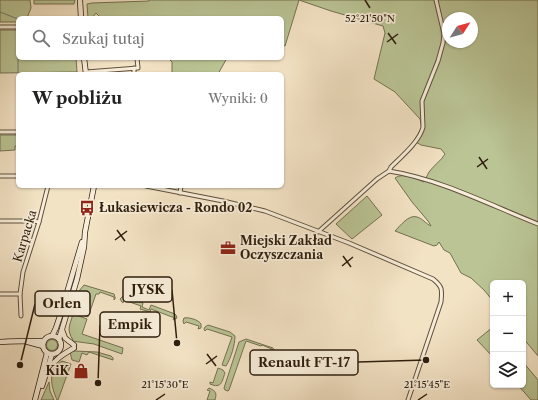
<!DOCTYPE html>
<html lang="pl">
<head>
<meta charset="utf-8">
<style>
	body { margin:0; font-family:"Libre Caslon Text",serif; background:#f2f2f2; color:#222 }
	.controls { position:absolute; right:12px; bottom:12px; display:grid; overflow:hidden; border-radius:6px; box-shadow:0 1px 3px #0004 }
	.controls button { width:36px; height:36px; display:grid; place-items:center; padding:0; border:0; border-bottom:1px solid #e0e0e0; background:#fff; color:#222; font:20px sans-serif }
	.compass { position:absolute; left:442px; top:12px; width:36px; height:36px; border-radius:50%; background:#fff; box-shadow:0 1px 3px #0004; rotate:54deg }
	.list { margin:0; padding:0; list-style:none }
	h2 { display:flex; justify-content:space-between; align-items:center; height:52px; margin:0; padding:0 16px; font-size:17px }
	h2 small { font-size:13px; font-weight:400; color:#767676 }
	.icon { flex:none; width:22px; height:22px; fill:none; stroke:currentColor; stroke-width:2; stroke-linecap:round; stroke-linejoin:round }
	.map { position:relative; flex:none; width:538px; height:400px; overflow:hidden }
	.search { position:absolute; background:#fff; box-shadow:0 1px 3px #0004; left:16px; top:16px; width:268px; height:44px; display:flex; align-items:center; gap:10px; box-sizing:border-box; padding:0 14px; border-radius:6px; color:#767676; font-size:15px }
	.panel { position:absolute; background:#fff; box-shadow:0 1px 3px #0004; left:16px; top:72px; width:268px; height:116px; border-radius:6px }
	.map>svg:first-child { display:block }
	.green { fill:#bac495; stroke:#747151; fill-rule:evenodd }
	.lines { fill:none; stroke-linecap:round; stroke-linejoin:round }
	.stream { stroke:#717d75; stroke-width:1 }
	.street-casing { stroke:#5f4f3b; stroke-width:5 }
	.secondary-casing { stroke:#2e1e0d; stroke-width:6 }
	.street { stroke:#f7edd9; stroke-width:3 }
	.secondary { stroke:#f7edd9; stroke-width:4.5 }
	.ticks { fill:none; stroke:#2e1e0d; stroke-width:1.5 }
	.labels { text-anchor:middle; stroke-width:3.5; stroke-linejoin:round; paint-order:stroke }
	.poi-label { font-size:12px; font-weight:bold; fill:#2e1e0d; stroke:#f7edd9; text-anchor:start }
	.street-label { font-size:12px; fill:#2e1e0d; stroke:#f7edd9 }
	.ticks-label { font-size:10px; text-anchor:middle; fill:#2e1e0d; stroke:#f7edd9; stroke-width:3.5; stroke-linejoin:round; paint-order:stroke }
	.leader { fill:none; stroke:#2e1e0d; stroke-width:1.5 }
	.callout-dot { fill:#2e1e0d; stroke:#f7edd9; stroke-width:1.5 }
	.callout { fill:#f7edd9; stroke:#2e1e0d; stroke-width:1.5 }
	.callout-label { font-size:13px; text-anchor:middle; font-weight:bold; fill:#2e1e0d }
</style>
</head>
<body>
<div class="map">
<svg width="538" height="400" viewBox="0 0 538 400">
	<rect width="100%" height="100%" fill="#f3e3c5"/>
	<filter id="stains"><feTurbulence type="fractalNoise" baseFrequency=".005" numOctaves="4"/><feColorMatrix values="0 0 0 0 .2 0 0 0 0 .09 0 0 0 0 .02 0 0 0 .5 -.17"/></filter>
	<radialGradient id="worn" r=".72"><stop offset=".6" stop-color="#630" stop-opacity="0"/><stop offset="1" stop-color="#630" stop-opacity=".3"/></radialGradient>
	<g class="green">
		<path d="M0,0H30L31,8L27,18H18V22H0Z"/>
		<path d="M34,0H75L74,4H34Z"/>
		<path d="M149,0H538V356L523,338V283H493V301L484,290L471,278L461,273L450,253L444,250L439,242L437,245L434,246L395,231C400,226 409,214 417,217C422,218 426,224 431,226L428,221L412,202L395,178C403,172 416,179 424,182C426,179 427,175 429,172C434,165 441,161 445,154L441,149L421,145L414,141L420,132L422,128L420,119L395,92L374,79L385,33L383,26L331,11L299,0L285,46L282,45V18H101L96,13L92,18H88L87,4L92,3L149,1ZM448,18H472V42H448Z"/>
		<path d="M0,30H18V58H76L77,72L0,73Z"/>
		<path d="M168,58H227L218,74H174L172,72V62Z"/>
		<path d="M0,135H18V146H15V150L0,151Z"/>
		<path d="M367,196L382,215L352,239L336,224Z"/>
		<path d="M84,285L114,294L115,297V299L114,300V297L100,292L99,294H96L88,317L73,312L79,291Z"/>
		<path d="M123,296L143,303L142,307L149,310L151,305L175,314L176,315L177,318L173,320L174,317H172L151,309L150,312L140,309L141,306L124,300L123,303L122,302L120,299Z"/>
		<path d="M73,314L87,319L82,334L123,348L122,354L94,344L72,341L73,340C66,329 70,325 73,314Z"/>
		<path d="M184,318C189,317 199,320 201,324V328L198,329L199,326L186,322L184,324L183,321Z"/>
		<path d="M208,325L230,332L235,336C235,345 231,358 226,366L222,365L232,337L207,329L205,331L204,329L205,327Z"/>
		<path d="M493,327V357L477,340Z"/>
		<path d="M246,339L273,348L275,351L274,353H272V349L262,345L261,346L246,341L229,390L228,391L225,390L224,388L239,342Z"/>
		<circle cx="52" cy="345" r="5.5"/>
		<path d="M74,351L97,352L111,356L113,358V360L89,352L87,355L82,353L79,362L72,360L70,352Z"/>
		<path d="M62,361L71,364L58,400H57C51,386 47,371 62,361Z"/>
		<path d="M523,362L538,380V400H531L518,385H523Z"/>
		<path d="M218,368L223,370L225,373C222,381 222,389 210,384V382L213,383Z"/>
		<path d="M49,382L50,391L54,400H41Z"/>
		<path d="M209,388C216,391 217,393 215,400H207L210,391L207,390Z"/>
	</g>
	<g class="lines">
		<g class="stream">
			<path d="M0,12L18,19"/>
			<path d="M18,46V72"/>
			<path d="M17,105V98"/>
		</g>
		<g class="street-casing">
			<g id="street">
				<path d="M0,27H18"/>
				<path d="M134,68V74"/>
				<path d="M86,72L138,68L137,58"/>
				<path d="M0,132H18"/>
				<path d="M389,171L391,167C401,157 420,141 423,127L422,101L438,61L443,43L444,34L436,0"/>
				<path d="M0,176H18"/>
				<path d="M146,186L223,201L265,211L349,243L433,279C443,287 442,290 441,302L408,400"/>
				<path d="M180,193L181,186"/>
				<path d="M0,221H34L39,222"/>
				<path d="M318,232L377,179L389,171C440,179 490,205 538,224"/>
				<path d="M0,294H20"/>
				<path d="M21,316L20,294L23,272L39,222L48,186"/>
			</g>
		</g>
		<g class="secondary-casing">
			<g id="secondary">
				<path d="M80,0L81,18"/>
				<path d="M84,58L86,74"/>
				<path d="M62,330L65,338L74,345"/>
				<circle cx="52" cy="345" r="9"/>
				<path d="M52,336L56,328L61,313L82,242"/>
				<path d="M59,339L77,279L84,247L85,232L94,186"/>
				<path d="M0,342C15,341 29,341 44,341"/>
				<path d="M28,342L43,346"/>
				<path d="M50,368C56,358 64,354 74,348"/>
				<path d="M42,386L52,354"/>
				<path d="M35,400L47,353"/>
			</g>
		</g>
		<use href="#street" class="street"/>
		<use href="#secondary" class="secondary"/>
	</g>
	<path class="ticks" d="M365,0L370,8M388,33L396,44M387,42L398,34M479,157L487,169M477,167L488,159M117,230L125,241M115,240L127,231M343,256L351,267M342,266L353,257M207,354L216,366M206,364L217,356M156,400L165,394M418,400L427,394"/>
	<defs>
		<g id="bus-bare" transform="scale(1.2)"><path d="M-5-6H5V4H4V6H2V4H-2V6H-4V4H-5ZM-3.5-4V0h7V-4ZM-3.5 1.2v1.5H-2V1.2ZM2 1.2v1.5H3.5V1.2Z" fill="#8f2418" stroke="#f7edd9" stroke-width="2.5" paint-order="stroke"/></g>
		<g id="office-bare" transform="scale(1.2)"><path d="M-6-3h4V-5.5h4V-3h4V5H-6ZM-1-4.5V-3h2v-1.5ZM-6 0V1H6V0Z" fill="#8f2418" stroke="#f7edd9" stroke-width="2.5" paint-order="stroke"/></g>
		<g id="shop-bare" transform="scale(1.2)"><path d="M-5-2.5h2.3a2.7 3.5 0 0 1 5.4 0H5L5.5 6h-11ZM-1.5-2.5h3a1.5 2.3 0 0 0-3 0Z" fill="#8f2418" stroke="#f7edd9" stroke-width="2.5" paint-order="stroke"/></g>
	</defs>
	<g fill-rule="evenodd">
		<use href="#bus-bare" x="87" y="208"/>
		<use href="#office-bare" x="228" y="248"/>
		<use href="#shop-bare" x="81" y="371"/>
	</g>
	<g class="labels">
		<g class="poi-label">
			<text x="99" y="212">Łukasiewicza - Rondo 02</text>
			<text x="240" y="245">Miejski Zakład<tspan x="240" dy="14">Oczyszczania</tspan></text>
			<text x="69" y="375" text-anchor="end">KiK</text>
		</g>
		<g class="street-label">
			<text transform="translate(25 236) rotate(-73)" y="4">Karpacka</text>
		</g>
	</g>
	<g class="ticks-label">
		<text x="370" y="22">52°21'50"N</text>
		<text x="165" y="388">21°15'30"E</text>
		<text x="427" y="388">21°15'45"E</text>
	</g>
	<path class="leader" d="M177 343L172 290M20 365L35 304M98 383L100 325M426 360L358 362"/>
	<g class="callout-dot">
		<circle cx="177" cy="343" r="4"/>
		<circle cx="20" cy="365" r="4"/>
		<circle cx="98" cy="383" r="4"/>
		<circle cx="426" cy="360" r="4"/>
	</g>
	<g class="callout">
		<rect x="123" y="277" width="49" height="25" rx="4"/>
		<rect x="35" y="291" width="55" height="25" rx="4"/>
		<rect x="100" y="312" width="60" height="25" rx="4"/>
		<rect x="250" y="350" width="108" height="25" rx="4"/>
	</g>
	<g class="callout-label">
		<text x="148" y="294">JYSK</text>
		<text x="62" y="308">Orlen</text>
		<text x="130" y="329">Empik</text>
		<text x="304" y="367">Renault FT-17</text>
	</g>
	<rect width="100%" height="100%" filter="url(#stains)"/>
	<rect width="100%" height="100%" fill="url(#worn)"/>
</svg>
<div class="controls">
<button>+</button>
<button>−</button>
<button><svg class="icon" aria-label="layers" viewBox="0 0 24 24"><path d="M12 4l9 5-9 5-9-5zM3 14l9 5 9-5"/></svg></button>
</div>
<svg class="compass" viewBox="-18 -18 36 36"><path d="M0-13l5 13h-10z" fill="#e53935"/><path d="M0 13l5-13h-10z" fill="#767676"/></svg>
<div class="search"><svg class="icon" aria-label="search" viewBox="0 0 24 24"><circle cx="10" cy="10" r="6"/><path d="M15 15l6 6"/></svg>Szukaj tutaj</div>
<section class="panel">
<h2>W pobliżu<small>Wyniki: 0</small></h2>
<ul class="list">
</ul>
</section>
</div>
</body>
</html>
